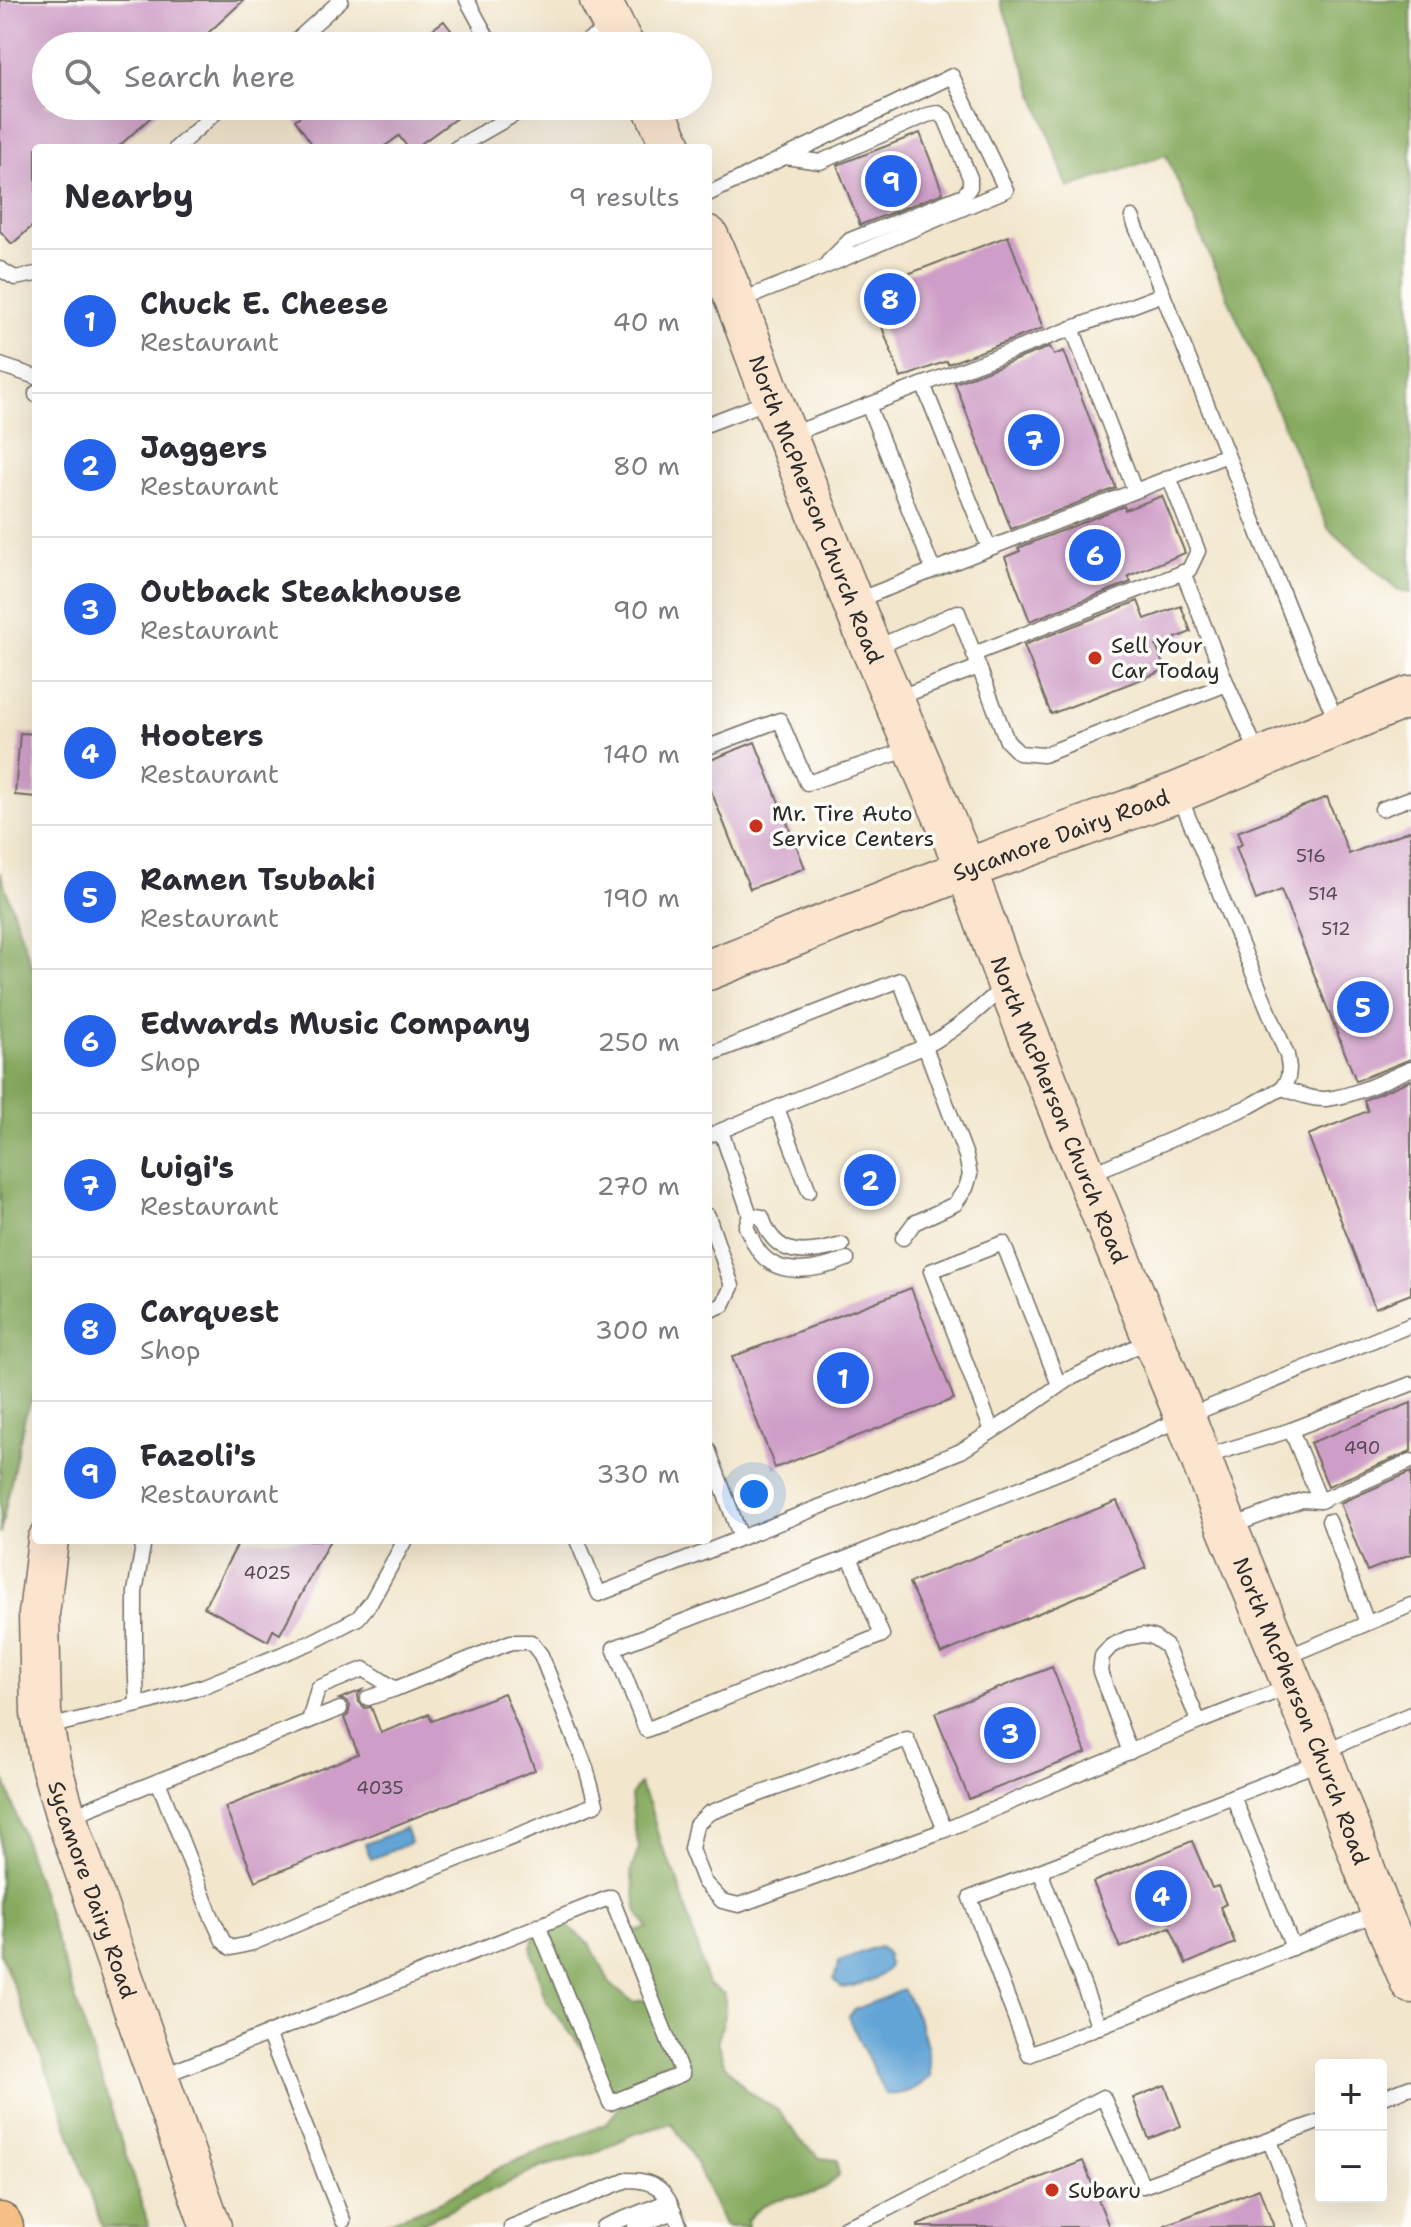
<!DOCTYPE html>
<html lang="en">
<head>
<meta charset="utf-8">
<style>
	body { margin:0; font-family:"Shantell Sans",sans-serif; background:#f7f7f7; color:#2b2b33 }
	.controls { position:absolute; right:24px; bottom:24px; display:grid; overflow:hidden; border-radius:8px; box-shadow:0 8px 32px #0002 }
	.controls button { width:72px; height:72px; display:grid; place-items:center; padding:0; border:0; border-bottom:2px solid #e1e1e2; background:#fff; color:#2b2b33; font:40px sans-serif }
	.you { position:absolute; left:754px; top:1494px; width:28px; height:28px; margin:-20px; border:6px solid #fff; border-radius:50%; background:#1a73e8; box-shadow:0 0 0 12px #1a73e833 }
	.badge { display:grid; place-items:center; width:52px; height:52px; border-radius:50%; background:#2563eb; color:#fff; font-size:26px; font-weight:700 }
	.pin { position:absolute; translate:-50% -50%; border:4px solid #fff; box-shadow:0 2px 8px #0006 }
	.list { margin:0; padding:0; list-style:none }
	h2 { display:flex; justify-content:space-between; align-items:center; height:104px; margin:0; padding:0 32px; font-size:34px }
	h2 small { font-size:26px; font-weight:400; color:#7c7c81 }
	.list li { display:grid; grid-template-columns:52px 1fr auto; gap:24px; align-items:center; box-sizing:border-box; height:144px; padding:0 32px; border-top:2px solid #e1e1e2 }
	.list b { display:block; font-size:30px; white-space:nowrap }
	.list p { margin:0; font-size:26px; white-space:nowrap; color:#7c7c81 }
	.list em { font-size:26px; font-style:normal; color:#7c7c81 }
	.icon { flex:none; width:44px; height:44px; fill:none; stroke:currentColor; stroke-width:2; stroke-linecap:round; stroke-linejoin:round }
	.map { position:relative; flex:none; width:1411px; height:2227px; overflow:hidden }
	.search { position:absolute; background:#fff; box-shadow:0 8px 32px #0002; left:32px; top:32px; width:680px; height:88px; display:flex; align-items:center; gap:20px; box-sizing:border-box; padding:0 28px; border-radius:44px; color:#7c7c81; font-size:30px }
	.panel { position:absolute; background:#fff; box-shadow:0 8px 32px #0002; left:32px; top:144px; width:680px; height:1400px; border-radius:8px }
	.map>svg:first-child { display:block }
	.forest { fill:#86aa5e; stroke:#586a44; stroke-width:2 }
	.water { fill:#62a4d6; stroke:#466880; stroke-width:2 }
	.building { fill:#cf9ec8 }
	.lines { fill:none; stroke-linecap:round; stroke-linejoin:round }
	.lane-casing { stroke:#716c63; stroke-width:17 }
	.secondary-casing { stroke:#716c63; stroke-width:43 }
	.highway-casing { stroke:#716c63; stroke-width:47 }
	.lane { stroke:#fff; stroke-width:14 }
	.secondary { stroke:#fbe5cf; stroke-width:40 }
	.highway { stroke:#f5bf86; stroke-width:44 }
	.poi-dot { fill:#c8321e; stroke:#fdfcf7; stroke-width:3 }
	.labels { text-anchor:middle; stroke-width:7; stroke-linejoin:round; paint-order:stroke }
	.number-label { font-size:18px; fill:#544852 }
	.street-label { font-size:22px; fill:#2b2b2b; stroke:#fdfcf7 }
	.poi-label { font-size:22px; fill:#2b2b2b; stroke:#fdfcf7; text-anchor:start }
</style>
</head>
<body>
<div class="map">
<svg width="1411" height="2227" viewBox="0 0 1411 2227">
	<rect width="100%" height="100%" fill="#fdfcf7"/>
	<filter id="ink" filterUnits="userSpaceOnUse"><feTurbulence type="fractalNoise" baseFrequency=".0125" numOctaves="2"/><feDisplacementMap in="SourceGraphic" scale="16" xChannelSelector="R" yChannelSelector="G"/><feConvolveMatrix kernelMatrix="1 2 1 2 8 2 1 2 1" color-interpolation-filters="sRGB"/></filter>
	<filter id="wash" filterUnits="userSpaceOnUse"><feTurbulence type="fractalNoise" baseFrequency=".006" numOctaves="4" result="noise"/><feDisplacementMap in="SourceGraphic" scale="32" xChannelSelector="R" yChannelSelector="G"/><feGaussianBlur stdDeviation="1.8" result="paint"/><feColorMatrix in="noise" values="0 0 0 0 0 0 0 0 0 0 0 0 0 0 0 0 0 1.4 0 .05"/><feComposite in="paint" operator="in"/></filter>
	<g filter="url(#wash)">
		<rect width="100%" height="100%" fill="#f2e6cc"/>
		<g class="forest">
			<path d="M1000,0H1411V593L1397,589L1328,528L1166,155L1068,188Z"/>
			<path d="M0,872L36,979V1390L25,1416L0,1534Z"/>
			<path d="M0,1752L1,1768L149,2227H102L59,2102L0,1952Z"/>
			<path d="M639,1784L649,1803L661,1845L676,1875L708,1985L725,1994V2016L718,2039L724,2064L746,2090L779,2111L800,2140L820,2158L837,2160L838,2176C816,2200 806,2192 779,2199C767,2202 755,2211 747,2220L748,2227H725L694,2159L672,2123L631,2135L601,2151L542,2167L414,2227H376L442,2201L501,2167L606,2124L621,2105L613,2090L545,1999L531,1948L537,1923H563L590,1944L610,1983L633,2002L648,1999L622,1922L637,1931L648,1928L638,1912L631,1871L639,1847L634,1826L631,1796Z"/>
		</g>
		<g class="water">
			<path d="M405,1828L411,1843L371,1859L365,1844Z"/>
			<path d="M880,1947L887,1953L889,1966C881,1980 857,1986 841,1988L834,1979L839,1961L870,1949Z"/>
			<path d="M903,1990C918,2015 931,2047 930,2077C917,2089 904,2096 885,2094L848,2017L856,2009Z"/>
		</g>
		<g id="blocks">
			<g class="building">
				<path d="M0,0H244L194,46H46V106H163L117,148H36V223L12,244L0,231Z"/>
				<path d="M444,21L463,46H409Z"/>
				<path d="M314,106H473L415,148H408L399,136L382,148H315L295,120Z"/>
				<path d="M920,133L943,193L860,225L837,165Z"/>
				<path d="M1008,236L1043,328L948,364L947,361L901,378L868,289Z"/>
				<path d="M1050,347L1054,355L1064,351L1116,488L1011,529L955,383Z"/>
				<path d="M1162,496L1185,553L1128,576L1131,582L1030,621L1005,557L1020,551L1018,548L1124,506L1125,510Z"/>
				<path d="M1138,601L1145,619L1181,606L1191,632L1156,646L1165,670L1051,714L1024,645Z"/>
				<path d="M20,733L36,734V797L15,795Z"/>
				<path d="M755,742L805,868L750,889L708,783V761Z"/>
				<path d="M1327,797L1349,854L1411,830V1059L1356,1081L1281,890L1256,900L1236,847L1242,844L1237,832Z"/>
				<path d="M1411,1080V1294L1375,1308L1308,1135L1368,1111L1364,1100Z"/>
				<path d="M911,1288L954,1399L775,1468L732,1357Z"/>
				<path d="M1411,1403V1451L1328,1486L1310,1443Z"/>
				<path d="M1411,1472V1554L1367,1571L1340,1503Z"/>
				<path d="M1117,1501L1146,1568L941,1654L909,1583Z"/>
				<path d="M240,1540H330L280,1634L273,1630L268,1641L204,1607Z"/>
				<path d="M1052,1667L1086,1753L969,1799L935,1713Z"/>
				<path d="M362,1690L358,1695L359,1702L365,1708L371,1707L381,1733L429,1714L432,1721L504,1693L535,1770L255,1881L225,1807L358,1754L344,1718L348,1715L350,1706L346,1701L339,1699Z"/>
				<path d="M1192,1841L1212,1888L1218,1886L1226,1904L1220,1907L1235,1943L1186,1964L1170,1927L1120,1948L1093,1882Z"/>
				<path d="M1165,2085L1181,2126L1149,2139L1133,2098Z"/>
				<path d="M1083,2161L1109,2227H918V2225Z"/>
				<path d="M1259,2189L1274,2227H1166L1165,2225Z"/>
			</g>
		</g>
	</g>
	<g filter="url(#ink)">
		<use href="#blocks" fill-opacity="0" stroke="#716c63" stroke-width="2"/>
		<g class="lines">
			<g class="lane-casing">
				<g id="lane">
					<path d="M467,0L492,46"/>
					<path d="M290,46L341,0"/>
					<path d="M578,46L611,27"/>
					<path d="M176,148L223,106"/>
					<path d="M456,148L524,109L523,106"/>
					<path d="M785,157L820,162L927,115L938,113L945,118L970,178V187L964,195L850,240L828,262"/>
					<path d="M708,194L952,76L1006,190L822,268L737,302"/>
					<path d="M1132,217L1304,647L1337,722"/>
					<path d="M0,269L15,278L36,274"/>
					<path d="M1072,328L1135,491"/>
					<path d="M0,365L36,377"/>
					<path d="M923,384L989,548"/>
					<path d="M36,393V395"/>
					<path d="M868,405L933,570"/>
					<path d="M708,424L771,400"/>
					<path d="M789,435L1163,294"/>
					<path d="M1183,572L1227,684"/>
					<path d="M855,601L1227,455"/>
					<path d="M875,648L958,612L1007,741L1019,753L1043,755L1227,684L1258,754"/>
					<path d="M974,654L1189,570L1198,551L1169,477"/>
					<path d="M897,698L979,667"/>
					<path d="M708,747L780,720L807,783L913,748"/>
					<path d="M1382,809L1411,798"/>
					<path d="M708,1055L900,980L966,1156L970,1175L966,1188L955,1204L914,1223L903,1238"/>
					<path d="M1282,1088C1296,1093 1311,1100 1326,1099C1355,1096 1384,1080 1411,1069"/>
					<path d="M777,1108L809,1191"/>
					<path d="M721,1131L750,1215L746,1227C750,1234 753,1243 758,1250C778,1280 820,1270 847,1259"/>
					<path d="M708,1136L926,1046C958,1029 979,1010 1004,986"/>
					<path d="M1090,1174L1250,1106L1282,1088L1288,1078L1289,1068L1287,1055L1179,795"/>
					<path d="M750,1215L762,1217C775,1259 807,1255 842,1245"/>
					<path d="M708,1216L732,1286L723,1305L708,1311"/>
					<path d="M1291,1430L1320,1501"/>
					<path d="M992,1431L931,1271L1003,1243L1059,1385"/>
					<path d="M708,1449L741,1538"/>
					<path d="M1204,1457L1291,1430L1411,1384"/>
					<path d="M1329,1521L1367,1623"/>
					<path d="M1229,1527L1302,1500L1320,1501L1411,1461"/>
					<path d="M577,1540L599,1594L961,1451L1013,1418L1067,1380L1152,1339"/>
					<path d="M850,1557L882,1635L646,1730L614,1648L850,1557L1097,1457L1185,1417L1411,1325"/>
					<path d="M1282,1659L1411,1605"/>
					<path d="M368,1698L395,1689"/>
					<path d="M137,1705L135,1653V1592L144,1540"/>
					<path d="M309,1721L340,1709"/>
					<path d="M44,1728L150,1702L204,1686L312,1642L358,1618L371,1602L405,1540"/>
					<path d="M1324,1751L1411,1714"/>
					<path d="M1130,1752L1100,1672L1102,1656L1111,1646L1128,1638L1143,1635L1153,1637L1166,1646L1199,1722"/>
					<path d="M1321,1762L970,1898L1029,2055L1380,1912"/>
					<path d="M1233,1796L1293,1948"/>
					<path d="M70,1816L309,1721L318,1688L364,1669L395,1689L511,1642H531L541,1655L586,1768L596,1804L347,1903L253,1943L231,1948L223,1941L210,1913L158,1781"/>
					<path d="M945,1830L907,1739L709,1813L696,1825L691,1849L704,1882L722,1901L739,1905L945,1830L1199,1722L1288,1687"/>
					<path d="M1040,1871L1099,2027"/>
					<path d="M268,2033L343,2221"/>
					<path d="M162,2076L611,1897L682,2074L610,2103L538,1925"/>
					<path d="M1381,2098L1411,2087"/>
					<path d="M1270,2141L1303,2227"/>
					<path d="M511,2227L627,2180C664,2180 668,2197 680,2227"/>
					<path d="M603,2227L669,2201"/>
					<path d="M635,2227L674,2212"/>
					<path d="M845,2227L876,2215L1103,2097L1143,2186L1321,2121"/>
				</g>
			</g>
			<g class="secondary-casing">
				<g id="secondary">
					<path d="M600,0L624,46"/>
					<path d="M653,106L672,148"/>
					<path id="s1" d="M708,236L736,302L772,399L866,636L966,869L1007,983L1185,1417L1227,1527L1324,1761L1381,1912L1411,1983"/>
					<path id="s2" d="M708,970L966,869L1178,792L1411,696"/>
					<path id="s3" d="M48,1540L39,1614L41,1713L50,1762L66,1817L211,2227"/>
				</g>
			</g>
			<g class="highway-casing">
				<path id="highway" d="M0,2225L1,2227"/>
			</g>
			<use href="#lane" class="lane"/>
			<use href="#secondary" class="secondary"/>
			<use href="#highway" class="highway"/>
		</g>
	</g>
	<g class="poi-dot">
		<circle cx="1095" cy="658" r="8"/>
		<circle cx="756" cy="826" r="8"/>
		<circle cx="1052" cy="2190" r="8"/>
	</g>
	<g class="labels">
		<g class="number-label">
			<text x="1311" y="862">516</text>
			<text x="1323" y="900">514</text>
			<text x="1336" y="935">512</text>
			<text x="1362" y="1454">490</text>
			<text x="267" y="1579">4025</text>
			<text x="380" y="1794">4035</text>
		</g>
		<g class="street-label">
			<text dy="8" stroke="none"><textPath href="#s1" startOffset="294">North McPherson Church Road</textPath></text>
			<text dy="8" stroke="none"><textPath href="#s2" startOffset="378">Sycamore Dairy Road</textPath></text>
			<text dy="8" stroke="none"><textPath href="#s1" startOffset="942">North McPherson Church Road</textPath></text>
			<text dy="8" stroke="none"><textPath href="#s1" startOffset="1590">North McPherson Church Road</textPath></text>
			<text dy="8" stroke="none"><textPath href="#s3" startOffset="358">Sycamore Dairy Road</textPath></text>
		</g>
		<g class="poi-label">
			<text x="1111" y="653">Sell Your<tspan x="1111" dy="25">Car Today</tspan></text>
			<text x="772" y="821">Mr. Tire Auto<tspan x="772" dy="25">Service Centers</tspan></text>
			<text x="1068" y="2198">Subaru</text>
		</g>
	</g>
</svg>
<div class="controls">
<button>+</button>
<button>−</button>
</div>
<div class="you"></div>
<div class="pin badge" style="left:843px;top:1378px">1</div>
<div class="pin badge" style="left:870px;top:1180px">2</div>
<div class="pin badge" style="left:1010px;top:1733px">3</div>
<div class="pin badge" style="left:1161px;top:1896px">4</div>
<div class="pin badge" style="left:1363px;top:1007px">5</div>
<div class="pin badge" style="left:1095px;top:555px">6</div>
<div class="pin badge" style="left:1034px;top:440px">7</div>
<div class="pin badge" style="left:890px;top:299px">8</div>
<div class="pin badge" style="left:891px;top:181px">9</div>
<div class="search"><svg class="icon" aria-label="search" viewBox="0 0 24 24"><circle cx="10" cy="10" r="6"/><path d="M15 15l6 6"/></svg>Search here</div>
<section class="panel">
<h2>Nearby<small>9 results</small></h2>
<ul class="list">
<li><span class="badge">1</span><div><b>Chuck E. Cheese</b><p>Restaurant</p></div><em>40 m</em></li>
<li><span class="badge">2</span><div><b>Jaggers</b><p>Restaurant</p></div><em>80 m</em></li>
<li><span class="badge">3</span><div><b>Outback Steakhouse</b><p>Restaurant</p></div><em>90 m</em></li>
<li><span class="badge">4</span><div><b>Hooters</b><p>Restaurant</p></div><em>140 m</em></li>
<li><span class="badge">5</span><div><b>Ramen Tsubaki</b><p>Restaurant</p></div><em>190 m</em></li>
<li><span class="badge">6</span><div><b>Edwards Music Company</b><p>Shop</p></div><em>250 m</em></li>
<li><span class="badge">7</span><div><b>Luigi's</b><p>Restaurant</p></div><em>270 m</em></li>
<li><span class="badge">8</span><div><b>Carquest</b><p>Shop</p></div><em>300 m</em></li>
<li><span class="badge">9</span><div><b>Fazoli's</b><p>Restaurant</p></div><em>330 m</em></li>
</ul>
</section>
</div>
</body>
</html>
